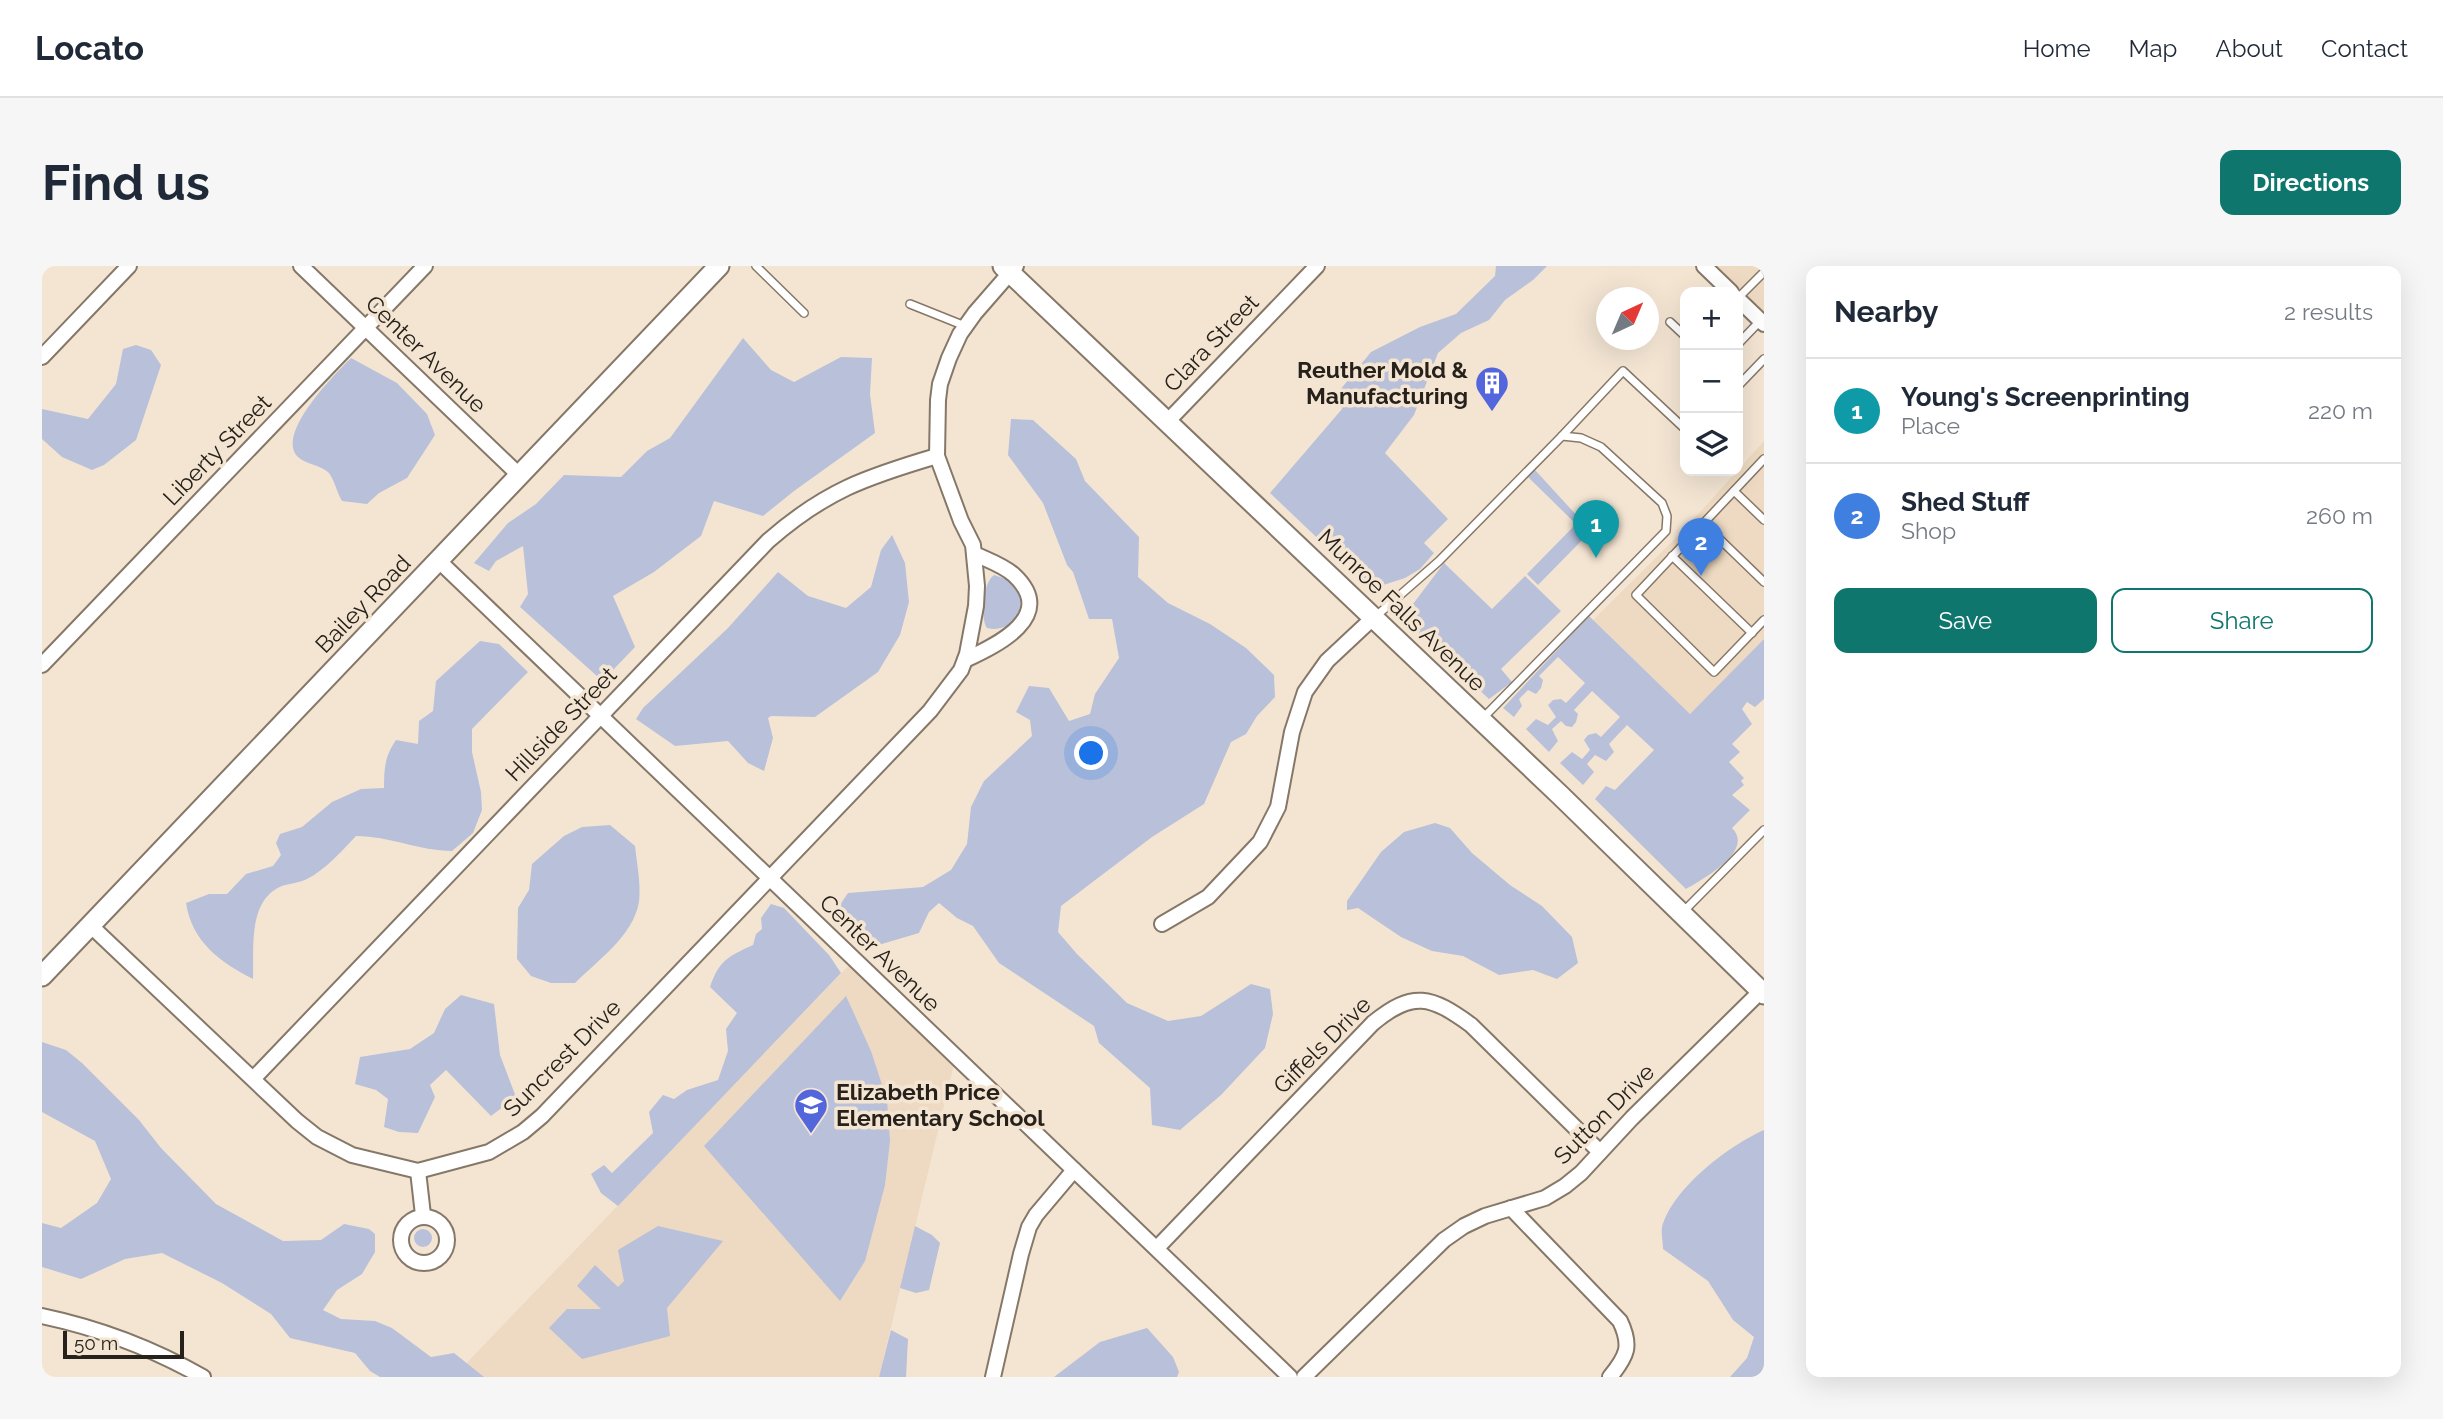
<!DOCTYPE html>
<html lang="en">
<head>
<meta charset="utf-8">
<style>
	body { margin:0; font-family:Raleway,sans-serif; background:#f6f6f7; color:#1f2937 }
	.controls { position:absolute; right:21px; top:21px; display:grid; overflow:hidden; border-radius:14px; box-shadow:0 7px 28px #0002 }
	.controls button { width:63px; height:63px; display:grid; place-items:center; padding:0; border:0; border-bottom:2px solid #e0e1e3; background:#fff; color:#1f2937; font:35px sans-serif }
	.compass { position:absolute; left:1554px; top:21px; width:63px; height:63px; border-radius:50%; background:#fff; box-shadow:0 7px 28px #0002; rotate:44deg }
	.scale { position:absolute; left:21px; bottom:18px; width:121px; box-sizing:border-box; padding-left:7px; border:4px solid #26211a; border-top:0; font-size:19px; line-height:24px; white-space:nowrap; color:#26211a; -webkit-text-stroke:5px #f4e5d3; paint-order:stroke }
	.you { position:absolute; left:1050px; top:488px; width:24px; height:24px; margin:-18px; border:5px solid #fff; border-radius:50%; background:#1a73e8; box-shadow:0 0 0 10px #1a73e833 }
	.badge { display:grid; place-items:center; width:46px; height:46px; border-radius:50%; background:#0f766e; color:#fff; font-size:23px; font-weight:700 }
	.pin { position:absolute; translate:-50% -58px; filter:drop-shadow(0 2px 4px #0008) }
	.pin::after { content:''; position:absolute; top:37px; width:24px; height:21px; background:inherit; clip-path:polygon(0 0,100% 0,50% 100%) }
	.list { margin:0; padding:0; list-style:none }
	h2 { display:flex; justify-content:space-between; align-items:center; height:91px; margin:0; padding:0 28px; font-size:30px }
	h2 small { font-size:23px; font-weight:400; color:#747a83 }
	.list li { display:grid; grid-template-columns:46px 1fr auto; gap:21px; align-items:center; box-sizing:border-box; height:105px; padding:0 28px; border-top:2px solid #e0e1e3 }
	.list b { display:block; font-size:26px; white-space:nowrap }
	.list p { margin:0; font-size:23px; white-space:nowrap; color:#747a83 }
	.list em { font-size:23px; font-style:normal; color:#747a83 }
	.actions { display:flex; gap:14px; padding:21px 28px }
	.actions a { flex:1; padding:16px 0; border:2px solid #0f766e; border-radius:14px; text-align:center; font-size:24px; color:#0f766e }
	.actions .main { background:#0f766e; color:#fff }
	.icon { flex:none; width:38px; height:38px; fill:none; stroke:currentColor; stroke-width:2; stroke-linecap:round; stroke-linejoin:round }
	.map { position:relative; flex:none; width:1722px; height:1111px; overflow:hidden; border-radius:14px }
	header { display:flex; align-items:center; gap:42px; box-sizing:border-box; height:98px; padding:0 35px; background:#fff; border-bottom:2px solid #e0e1e3 }
	header strong { font-size:33px }
	nav { display:flex; gap:38px; margin-inline-start:auto; font-size:24px }
	.intro { display:flex; align-items:center; justify-content:space-between; box-sizing:border-box; height:168px; padding:0 42px }
	h1 { margin:0; font-size:49px }
	.button { padding:18px 32px; border-radius:14px; background:#0f766e; color:#fff; font-size:24px; font-weight:700 }
	main { display:flex; gap:42px; padding:0 42px }
	aside { flex:1; background:#fff; border-radius:14px; box-shadow:0 7px 28px #0002 }
	.map>svg:first-child { display:block }
	.built { fill:#eedac2 }
	.green { fill:#b8c0da }
	.lines { fill:none; stroke-linecap:round; stroke-linejoin:round }
	.service-casing { stroke:#867868; stroke-width:10 }
	.minor-casing { stroke:#867868; stroke-width:18 }
	.tertiary-casing { stroke:#867868; stroke-width:23 }
	.service { stroke:#fff; stroke-width:7 }
	.minor { stroke:#fff; stroke-width:14 }
	.tertiary { stroke:#fff; stroke-width:19 }
	.labels { text-anchor:middle; stroke-width:7; stroke-linejoin:round; paint-order:stroke }
	.street-label { font-size:23px; fill:#26211a; stroke:#f4e5d3 }
	.poi-label { font-size:23px; font-weight:bold; fill:#26211a; stroke:#f4e5d3; text-anchor:end }
</style>
</head>
<body>
<header>
<strong>Locato</strong>
<nav><a>Home</a><a>Map</a><a>About</a><a>Contact</a></nav>
</header>
<div class="intro"><h1>Find us</h1><a class="button">Directions</a></div>
<main>
<div class="map">
<svg width="1722" height="1111" viewBox="0 0 1722 1111">
	<rect width="100%" height="100%" fill="#f4e5d3"/>
	<g class="built">
		<path d="M1672,0H1722V48Z"/>
		<path d="M1722,175V373L1649,449L1551,354L1640,266Z"/>
		<path d="M813,693L914,790L837,1111H411Z"/>
	</g>
	<g class="green">
		<path d="M1454,0H1505L1491,14L1463,34L1447,54L1419,67L1396,87L1372,149L1343,187L1406,253L1382,277L1392,287L1378,303L1363,312L1329,323L1228,227L1300,143L1298,124L1329,86L1378,61L1414,48L1453,10Z"/>
		<path d="M701,72L729,104L752,116L799,91L830,92L828,128L833,167L752,225L721,250L672,235L659,270L612,306L571,330L593,381L571,404L556,411L478,341L486,328L481,280L454,295L447,305L432,297L466,257L494,238L522,209L579,211L605,185L628,172Z"/>
		<path d="M94,79L109,84L119,99L94,174L62,199L50,204L20,191L0,173V143L46,153L74,118L81,83Z"/>
		<path d="M309,92L355,117L385,148L393,169L365,212L337,227L325,238L300,235C295,227 292,212 286,206C278,199 263,198 256,191C233,168 293,108 309,92Z"/>
		<path d="M969,153L991,154L1034,193L1043,215L1097,271L1096,311L1126,337L1168,358L1204,382L1232,409L1233,431L1215,450L1204,468L1189,476L1162,538L1110,571L1019,640L1016,666L1035,688L1085,737L1126,755L1159,750L1209,718L1228,723L1231,748L1223,782L1179,829L1138,864L1110,859L1108,822L1057,777L1052,760L957,697L931,660L915,652L897,637L887,646L877,667L833,680L807,667L791,649L806,627L881,621L909,604L925,578L929,541L942,515L990,470L988,454L974,446L987,420L1007,422L1027,455L1048,448L1053,428L1077,392L1070,353H1047L1031,306L1025,299L1001,237L966,189Z"/>
		<path d="M1493,204L1549,265L1496,319L1485,308L1534,258L1486,211Z"/>
		<path d="M850,269L863,297L867,336L858,369L836,406L773,451L729,450L726,452L731,472L722,505L706,497L686,475L633,480L594,453L601,442L686,362L736,306L766,330L804,342L829,321L839,284Z"/>
		<path d="M1402,297L1450,343L1483,310L1519,345L1459,403L1470,416L1447,433L1364,356L1371,338Z"/>
		<path d="M952,309L967,314C972,320 977,326 978,334C980,353 963,367 945,362C938,353 941,316 952,309Z"/>
		<path d="M1547,350L1648,448L1722,373V433L1713,441L1705,436L1700,443L1710,458L1690,478L1698,486L1687,496L1702,512L1699,515L1702,519L1690,529L1708,544L1690,562C1713,585 1661,613 1644,623L1553,533L1564,520L1573,524L1612,484L1585,459L1567,478L1572,486L1564,495L1553,489L1545,498L1552,506L1541,519L1518,497L1530,486L1540,493L1548,484L1542,474L1546,469L1554,467L1559,471L1578,451L1550,425L1532,444L1536,448L1534,456L1530,461L1524,460L1519,455L1510,463L1516,475L1507,486L1484,463L1494,453L1506,459L1514,451L1506,439L1511,434L1519,433L1524,437L1543,417L1516,391L1497,410L1501,414L1499,422L1494,428L1486,424L1477,433L1480,440L1472,451L1461,442Z"/>
		<path d="M438,375L457,378L486,406L430,463V486L439,526L440,544L431,567L410,585C378,585 347,570 314,570C300,585 283,604 265,613C256,618 243,617 234,623C206,640 212,685 211,713C178,696 150,676 144,637L167,628H185L204,608L231,600L239,589L234,577L238,568L260,561L290,536L319,523L342,522C342,502 343,490 354,474L376,478L377,455L391,445L394,415Z"/>
		<path d="M1393,557L1408,562L1430,587L1468,619L1500,640L1530,671L1536,697L1515,713L1491,704L1457,709L1421,690L1390,685L1359,671L1316,642L1305,644V635L1339,586L1362,566Z"/>
		<path d="M568,559L593,580C595,599 599,617 597,636C591,670 556,694 533,717H509L489,710L475,693L476,642L487,624L490,598L522,570L540,561Z"/>
		<path d="M729,638L742,642L787,689L799,707L576,940L559,927L549,908L562,899L570,907L611,867L607,846L621,829L632,833L645,824L676,814L686,785L684,763L695,747L668,721C677,694 687,690 711,679L714,668L720,663L719,652Z"/>
		<path d="M419,729L452,738L458,789L474,831L449,850L404,804L388,819L393,831L376,867L357,866L342,861L346,833L334,824L313,818L318,791L368,783L392,767L403,743Z"/>
		<path d="M804,730L829,785L845,834L848,875L843,919L823,995L798,1035L662,880Z"/>
		<path d="M0,776L24,784L40,797L97,854L119,882L174,938L241,975L279,974L302,958L327,963L333,968V986L320,1008L295,1024L281,1044L299,1053L333,1055L350,1062L389,1091L412,1087L442,1111H338L328,1105L313,1087L248,1072L229,1048L180,1017L120,987L83,993L39,1013L0,1001V957L19,962L55,937L69,913L53,875L0,846Z"/>
		<path d="M1722,864V1111H1688L1705,1092L1712,1071L1691,1054L1666,1015L1621,983C1621,976 1619,968 1620,961C1631,922 1686,880 1722,864Z"/>
		<path d="M616,960L681,975L625,1042L628,1070L540,1093L507,1062L525,1043H559L535,1020L553,999L576,1021L582,1015L576,984Z"/>
		<path d="M873,960L890,969L898,977L887,1024L874,1027L858,1022Z"/>
		<circle cx="381" cy="972" r="9"/>
		<path d="M1105,1062L1131,1091L1137,1106L1135,1111H1012L1058,1076Z"/>
		<path d="M849,1064L866,1073L864,1111H837Z"/>
	</g>
	<g class="lines">
		<g class="service-casing">
			<g id="service">
				<path d="M714,0L762,47"/>
				<path d="M1696,32L1722,6"/>
				<path d="M868,38L923,60"/>
				<path d="M1628,56L1643,70"/>
				<path d="M1696,78L1718,55"/>
				<path d="M1696,120L1722,93"/>
				<path d="M1520,170L1581,105L1643,163"/>
				<path d="M1722,193L1594,329L1672,406L1722,354"/>
				<path d="M1692,225L1722,254"/>
				<path d="M1661,257L1722,316"/>
				<path d="M1630,290L1710,367"/>
				<path d="M1333,351L1397,295L1520,170L1539,172L1559,181L1620,237L1625,250L1624,265L1441,452"/>
				<path d="M1641,646L1722,564"/>
			</g>
		</g>
		<g class="minor-casing">
			<g id="minor">
				<path d="M259,0L477,209"/>
				<path d="M1662,0L1689,26"/>
				<path d="M1696,33L1722,58"/>
				<path d="M0,91L87,0"/>
				<path d="M1125,156L1275,0"/>
				<path d="M397,295L1248,1111"/>
				<path d="M923,394C955,379 1016,350 972,309C961,299 945,294 933,288"/>
				<path d="M0,399L383,0"/>
				<path d="M1120,658L1166,631L1218,576L1236,541L1250,466L1263,426L1285,395L1332,351"/>
				<path d="M48,659L255,855L275,871L310,889L376,905L447,886L481,866L500,850L888,445L919,404L925,388L934,340L935,320L931,279L919,255L895,190L896,134L898,118L907,92L918,68L933,47L974,0"/>
				<path d="M212,812L726,275C783,225 824,211 895,190"/>
				<path d="M376,905L381,949"/>
				<path d="M1469,942L1578,1055C1590,1080 1585,1090 1568,1111"/>
				<circle cx="382" cy="974" r="23"/>
				<path d="M1115,982L1331,757C1371,724 1389,730 1429,759L1558,886"/>
				<path d="M0,1050C57,1062 110,1082 161,1111"/>
				<path d="M951,1111L979,988L987,961L994,949L1032,904"/>
				<path d="M1262,1111L1402,974L1422,960L1443,950L1503,932L1523,920L1539,907L1590,852L1719,725"/>
			</g>
		</g>
		<g class="tertiary-casing">
			<g id="tertiary">
				<path d="M961,0L1518,529L1722,728"/>
				<path d="M0,710L677,0"/>
			</g>
		</g>
		<use href="#service" class="service"/>
		<use href="#minor" class="minor"/>
		<use href="#tertiary" class="tertiary"/>
	</g>
	<defs>
		<g id="building-pin" transform="scale(1.75)"><path d="M0 17L-7.5 6A9.5 9.5 0 1 1 7.5 6Z" fill="#5466dc" stroke="#f4e5d3"/><path d="M-4-6H4V6H1V3H-1V6H-4ZM-2.5-4.3h1.7v1.8h-1.7ZM.8-4.3h1.7v1.8H.8ZM-2.5-1h1.7V.8h-1.7ZM.8-1h1.7V.8H.8Z" fill="#fff"/></g>
		<g id="school-pin" transform="scale(1.75)"><path d="M0 17L-7.5 6A9.5 9.5 0 1 1 7.5 6Z" fill="#5466dc" stroke="#f4e5d3"/><path d="M0-5L7-2L0 1L-7-2ZM-4 1L0 2.5L4 1V4Q0 6-4 4Z" fill="#fff"/></g>
	</defs>
	<g fill-rule="evenodd">
		<use href="#building-pin" x="1450" y="117"/>
		<use href="#school-pin" x="769" y="839"/>
	</g>
	<g class="labels">
		<g class="street-label">
			<text transform="translate(1169 77) rotate(-46)" y="8">Clara Street</text>
			<text transform="translate(384 88) rotate(44)" y="8">Center Avenue</text>
			<text transform="translate(175 184) rotate(-46)" y="8">Liberty Street</text>
			<text transform="translate(321 338) rotate(-46)" y="8">Bailey Road</text>
			<text transform="translate(1360 344) rotate(44)" y="8">Munroe Falls Avenue</text>
			<text transform="translate(519 458) rotate(-46)" y="8">Hillside Street</text>
			<text transform="translate(838 687) rotate(44)" y="8">Center Avenue</text>
			<text transform="translate(1280 779) rotate(-45)" y="8">Giffels Drive</text>
			<text transform="translate(520 792) rotate(-45)" y="8">Suncrest Drive</text>
			<text transform="translate(1562 848) rotate(-45)" y="8">Sutton Drive</text>
		</g>
		<g class="poi-label">
			<text x="1426" y="112">Reuther Mold &amp;<tspan x="1426" dy="26">Manufacturing</tspan></text>
			<text x="794" y="834" text-anchor="start">Elizabeth Price<tspan x="794" dy="26">Elementary School</tspan></text>
		</g>
	</g>
</svg>
<div class="controls">
<button>+</button>
<button>−</button>
<button><svg class="icon" aria-label="layers" viewBox="0 0 24 24"><path d="M12 4l9 5-9 5-9-5zM3 14l9 5 9-5"/></svg></button>
</div>
<svg class="compass" viewBox="-18 -18 36 36"><path d="M0-13l5 13h-10z" fill="#e53935"/><path d="M0 13l5-13h-10z" fill="#747a83"/></svg>
<div class="scale">50 m</div>
<div class="you"></div>
<div class="pin badge" style="left:1554px;top:292px;background:#0f9aa8">1</div>
<div class="pin badge" style="left:1659px;top:310px;background:#3f7fe0">2</div>
</div>
<aside>
<h2>Nearby<small>2 results</small></h2>
<ul class="list">
<li><span class="badge" style="background:#0f9aa8">1</span><div><b>Young's Screenprinting</b><p>Place</p></div><em>220 m</em></li>
<li><span class="badge" style="background:#3f7fe0">2</span><div><b>Shed Stuff</b><p>Shop</p></div><em>260 m</em></li>
</ul>
<div class="actions"><a class="main">Save</a><a>Share</a></div>
</aside>
</main>
</body>
</html>
